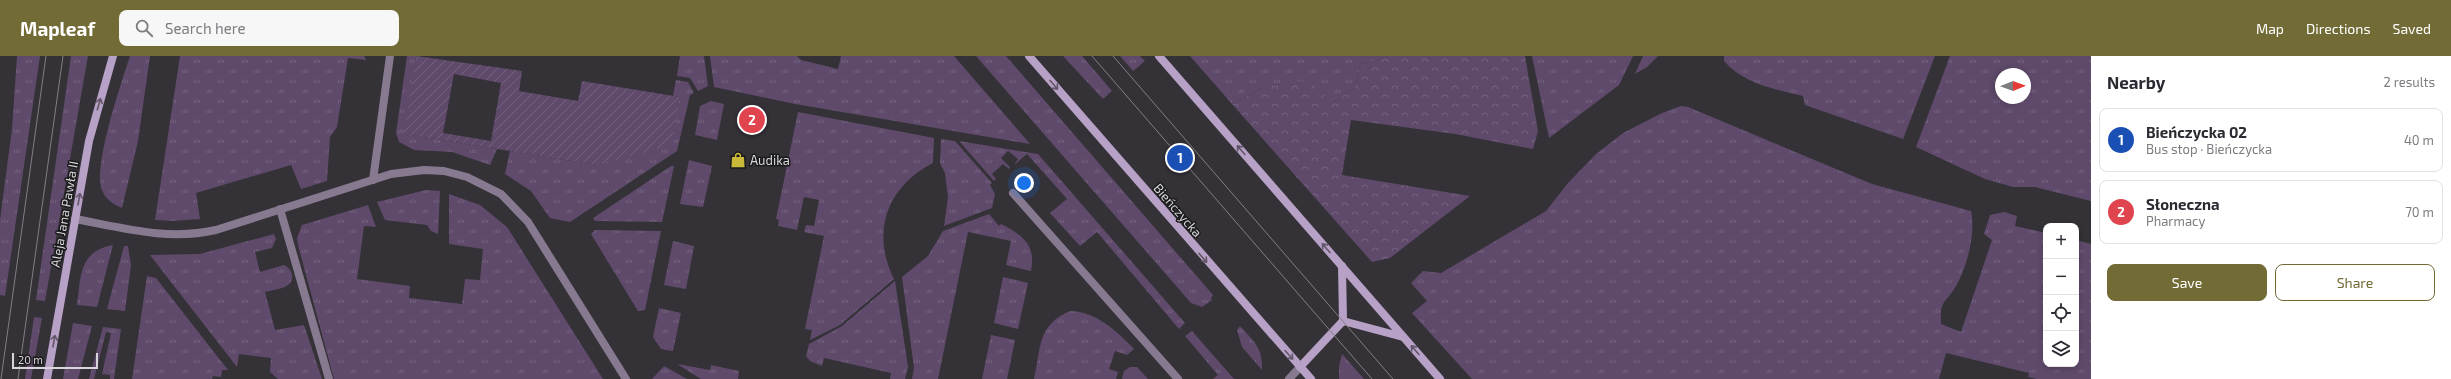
<!DOCTYPE html>
<html lang="en">
<head>
<meta charset="utf-8">
<style>
	body { margin:0; font-family:"Exo 2",sans-serif; background:#f7f7f7; color:#2b2b33 }
	.controls { position:absolute; right:12px; bottom:12px; display:grid; overflow:hidden; border-radius:8px; box-shadow:0 2px 6px #0003 }
	.controls button { width:36px; height:36px; display:grid; place-items:center; padding:0; border:0; border-bottom:1px solid #e1e1e2; background:#fff; color:#2b2b33; font:20px sans-serif }
	.compass { position:absolute; left:1995px; top:12px; width:36px; height:36px; border-radius:50%; background:#fff; box-shadow:0 2px 6px #0003; rotate:89deg }
	.scale { position:absolute; left:12px; bottom:10px; width:86px; box-sizing:border-box; padding-left:4px; border:2px solid #d8d6da; border-top:0; font-size:11px; line-height:14px; white-space:nowrap; color:#d8d6da; -webkit-text-stroke:3px #1b1a1c; paint-order:stroke }
	.you { position:absolute; left:1024px; top:127px; width:14px; height:14px; margin:-10px; border:3px solid #fff; border-radius:50%; background:#1a73e8; box-shadow:0 0 0 6px #1a73e833 }
	.badge { display:grid; place-items:center; width:26px; height:26px; border-radius:50%; background:#736b36; color:#fff; font-size:13px; font-weight:700 }
	.pin { position:absolute; translate:-50% -50%; border:2px solid #fff; box-shadow:0 1px 4px #0006 }
	.list { margin:0; padding:0; list-style:none }
	h2 { display:flex; justify-content:space-between; align-items:center; height:52px; margin:0; padding:0 16px; font-size:17px }
	h2 small { font-size:13px; font-weight:400; color:#7c7c81 }
	.list li { display:grid; grid-template-columns:26px 1fr auto; gap:12px; align-items:center; box-sizing:border-box; height:64px; margin:0 8px 8px; padding:0 8px; border:1px solid #e1e1e2; border-radius:8px }
	.list b { display:block; font-size:15px; white-space:nowrap }
	.list p { margin:0; font-size:13px; white-space:nowrap; color:#7c7c81 }
	.list em { font-size:13px; font-style:normal; color:#7c7c81 }
	.actions { display:flex; gap:8px; padding:12px 16px }
	.actions a { flex:1; padding:9px 0; border:1px solid #736b36; border-radius:8px; text-align:center; font-size:14px; color:#736b36 }
	.actions .main { background:#736b36; color:#fff }
	.icon { flex:none; width:22px; height:22px; fill:none; stroke:currentColor; stroke-width:2; stroke-linecap:round; stroke-linejoin:round }
	.map { position:relative; flex:none; width:2091px; height:323px; overflow:hidden }
	header { display:flex; align-items:center; gap:24px; box-sizing:border-box; height:56px; padding:0 20px; background:#736b36; color:#fff }
	header strong { font-size:19px }
	nav { display:flex; gap:22px; margin-inline-start:auto; font-size:14px }
	.search { width:280px; height:36px; background:#f7f7f7; display:flex; align-items:center; gap:10px; box-sizing:border-box; padding:0 14px; border-radius:8px; color:#7c7c81; font-size:15px }
	main { display:flex }
	aside { flex:1; background:#fff }
	.map>svg:first-child { display:block }
	.grass { fill:url(#grass-tufts); fill-rule:evenodd }
	.forest { fill:url(#forest-crowns) }
	.garden { fill:url(#garden-furrows); fill-rule:evenodd }
	.lines { fill:none; stroke-linecap:round; stroke-linejoin:round }
	.minor { stroke:#877a90; stroke-width:8 }
	.secondary { stroke:#b8a1c6; stroke-width:8 }
	.tram { stroke:#827f84; stroke-width:1 }
	.oneway { stroke:#625768 }
	.labels { text-anchor:middle; stroke-width:3; stroke-linejoin:round; paint-order:stroke }
	.poi-label { font-size:13px; fill:#d8d6da; stroke:#1b1a1c; text-anchor:start }
	.street-label { font-size:13px; fill:#d8d6da; stroke:#1b1a1c }
</style>
</head>
<body>
<header>
<strong>Mapleaf</strong>
<div class="search"><svg class="icon" aria-label="search" viewBox="0 0 24 24"><circle cx="10" cy="10" r="6"/><path d="M15 15l6 6"/></svg>Search here</div>
<nav><a>Map</a><a>Directions</a><a>Saved</a></nav>
</header>
<main>
<div class="map">
<svg width="2091" height="323" viewBox="0 0 2091 323">
	<defs>
		<pattern id="grass-tufts" width="24" height="20" patternUnits="userSpaceOnUse"><rect width="24" height="20" fill="#5f4a6b"/><path d="M3 7l-1-3M5 7V3M7 7l1-3M15 17l-1-3M17 17v-4M19 17l1-3" fill="none" stroke="#756380"/></pattern>
		<pattern id="forest-crowns" width="20" height="18" patternUnits="userSpaceOnUse"><rect width="20" height="18" fill="#5f4a6b"/><path d="M2 6a3 3 0 1 1 6 0M12 15a3 3 0 1 1 6 0" fill="none" stroke="#756380"/></pattern>
		<pattern id="garden-furrows" width="10" height="10" patternUnits="userSpaceOnUse"><rect width="10" height="10" fill="#5f4a6b"/><path d="M-1 1l2-2M0 10L10 0M9 11l2-2" fill="none" stroke="#756380"/></pattern>
	</defs>
	<rect width="100%" height="100%" fill="#343137"/>
	<g class="grass">
		<path d="M17,0H40L5,240L0,239V164L12,73Z"/>
		<path d="M71,0H88L45,245L36,244Z"/>
		<path d="M130,0H150L138,85L122,152C113,148 106,144 102,134C93,109 121,28 130,0Z"/>
		<path d="M180,0H364L366,4L348,2L337,71L330,81L327,125L301,133L291,109L196,137L200,163L173,165L155,164Z"/>
		<path d="M407,0H416L405,78L497,93L490,109L452,96L414,94L399,86L396,77Z"/>
		<path d="M680,0H704L708,30L698,35L690,22L677,20Z"/>
		<path d="M710,0H797L801,4L838,13L841,0H954L1030,88L795,48L714,31Z"/>
		<path d="M976,0H1006L1213,239L1211,242L1212,244L1202,251L1191,247Z"/>
		<path d="M1063,0H1082L1112,35L1103,43Z"/>
		<path d="M1120,0H1140L1145,5L1133,15Z"/>
		<path d="M1190,0H1388L1386,2L1361,8L1354,32L1332,47L1262,32L1232,48Z"/>
		<path d="M1532,0H1633L1619,29L1549,82Z"/>
		<path d="M1643,0H1658L1647,11L1635,18Z"/>
		<path d="M1724,0H1935L1903,83L1805,49L1803,40C1774,33 1744,28 1724,5Z"/>
		<path d="M1950,0H2091V145L2035,131H2013L1985,123L1916,91ZM2001,18H2025V42H2001Z"/>
		<path d="M676,24L688,26L694,37L690,39L677,95L570,166L550,162L531,135L505,118L510,95L596,109L680,41L673,40Z"/>
		<path d="M711,45L724,48L717,84L695,79L700,50Z"/>
		<path d="M1681,50L1688,51L1872,128L1971,155C1976,177 1967,211 1956,230C1945,249 1940,242 1941,268L1961,276L1992,184L1984,178L1990,159L2004,156L2017,160L2015,170L2046,177V308H2076V184L2091,188V323H2037L2028,321L2029,317L1946,297L1939,323H1472L1412,257L1427,245L1411,227L1423,215L1441,217L1546,155L1568,127L1596,98L1623,77L1662,57Z"/>
		<path d="M798,56L934,82L933,107C886,131 871,177 894,223L840,269L810,284L812,274L805,273L824,180L804,176L806,169L814,170L819,144L804,141L797,174L778,170L779,164L776,163Z"/>
		<path d="M941,83L955,85L992,127L990,129L995,138L992,152L944,170L948,141L945,117L940,107Z"/>
		<path d="M959,85L1038,98L1185,267L1179,273L1097,176L1080,190L1050,157L1067,143L1027,98L1014,109L1018,103L1008,95L1001,102L1010,111L1009,113L1003,108L992,118L996,123L994,125Z"/>
		<path d="M689,104L712,110L703,151L680,148Z"/>
		<path d="M671,110H674L662,166L595,165L593,162Z"/>
		<path d="M426,134L440,135L438,178L431,175L427,169L385,164L377,146Z"/>
		<path d="M449,138L480,149L507,171L603,323H334L298,189L297,182L302,169L368,149L376,171L364,170L357,223L410,230L409,242L462,248L465,223L480,224L483,193L449,188Z"/>
		<path d="M989,158L999,170L1001,168C1024,180 1036,189 1031,215L1006,209L1011,185L968,176L938,323H912L914,312L902,221L928,200L943,175Z"/>
		<path d="M595,174L661,175L645,254L638,255L591,178Z"/>
		<path d="M274,178L276,183L272,192L255,196L260,216L284,209C288,211 291,214 292,219C294,233 274,233 265,236L275,274L304,269L322,323H278L270,316L271,302L239,298L237,311L150,199L200,198Z"/>
		<path d="M673,185L694,190L686,233L664,229Z"/>
		<path d="M113,189L97,251L77,249C81,220 79,195 113,189Z"/>
		<path d="M124,190H128L131,209L125,255L107,253Z"/>
		<path d="M147,220L156,222L228,314H222L221,321L213,320L212,323H132Z"/>
		<path d="M1003,221L1028,227L1018,273L994,267Z"/>
		<path d="M895,225L908,311L905,323H890L891,317L824,302L822,310L810,305L806,300L809,288L842,270Z"/>
		<path d="M659,252L681,257L673,295L661,293L653,281Z"/>
		<path d="M1070,255C1095,255 1117,275 1134,293L1127,299L1115,295L1109,313L1118,316L1116,323H1034C1041,292 1037,269 1070,255Z"/>
		<path d="M34,261L42,262L31,323H25Z"/>
		<path d="M73,267L92,270L78,323H63Z"/>
		<path d="M1240,270C1254,286 1263,291 1262,314L1242,291L1237,274Z"/>
		<path d="M103,271L121,273L114,323H110V319L102,318L111,277L106,276L94,323H89Z"/>
		<path d="M1192,275L1234,323H1213L1218,319L1185,280Z"/>
		<path d="M991,279L1015,284L1007,323H982Z"/>
		<path d="M1342,298L1343,299L1364,323H1339V310Z"/>
		<path d="M677,308L710,314L711,309L739,315L738,323H701Z"/>
		<path d="M664,310L687,323H652Z"/>
		<path d="M1130,311H1137L1148,323H1122L1124,315Z"/>
	</g>
	<path class="forest" d="M1388,0H1525L1538,75L1533,93L1455,78L1351,64L1342,119L1470,140L1390,202L1372,206L1232,48L1262,32L1308,24L1332,47L1354,32L1361,8L1386,2Z"/>
	<path class="garden" d="M416,0L522,15L519,35L578,45L582,25L680,41L671,89L596,109L404,78ZM454,18L501,27L491,85L443,77Z"/>
	<g class="lines">
		<g class="minor">
			<path d="M373,124L390,0"/>
			<path d="M1013,137L1178,323"/>
			<path d="M280,153L329,323"/>
			<path d="M75,163C123,172 168,185 216,174L391,118L424,114L444,115L467,121L501,138L528,166L626,323"/>
			<path d="M1289,323L1300,311"/>
		</g>
		<g class="secondary">
			<path d="M1029,0L1311,323"/>
			<path d="M1159,0L1440,323"/>
			<path d="M1343,265L1403,281"/>
			<path d="M1300,311L1343,265L1342,210"/>
			<path d="M47,323L89,85L113,0"/>
		</g>
		<g class="tram">
			<path d="M1092,0L1372,323"/>
			<path d="M1113,0L1393,323"/>
			<path d="M1,323L46,0"/>
			<path d="M18,323L63,0"/>
		</g>
	</g>
	<defs><path id="oneway-shaft" d="M-6 0H5M1.5-3L5.5 0L1.5 3" fill="none" stroke-width="1.6" stroke-linecap="round" stroke-linejoin="round"/></defs>
	<g class="oneway">
		<use href="#oneway-shaft" transform="translate(1054 29) rotate(49)"/>
		<use href="#oneway-shaft" transform="translate(99 48) rotate(-74)"/>
		<use href="#oneway-shaft" transform="translate(1241 94) rotate(-131)"/>
		<use href="#oneway-shaft" transform="translate(79 143) rotate(-80)"/>
		<use href="#oneway-shaft" transform="translate(1326 192) rotate(-131)"/>
		<use href="#oneway-shaft" transform="translate(1203 202) rotate(49)"/>
		<use href="#oneway-shaft" transform="translate(54 285) rotate(-80)"/>
		<use href="#oneway-shaft" transform="translate(1415 294) rotate(-131)"/>
		<use href="#oneway-shaft" transform="translate(1289 299) rotate(48)"/>
	</g>
	<defs>
		<g id="shop-bare" transform="scale(1.2)"><path d="M-5-2.5h2.3a2.7 3.5 0 0 1 5.4 0H5L5.5 6h-11ZM-1.5-2.5h3a1.5 2.3 0 0 0-3 0Z" fill="#caba3a" stroke="#1b1a1c" stroke-width="2.5" paint-order="stroke"/></g>
	</defs>
	<g fill-rule="evenodd">
		<use href="#shop-bare" x="738" y="104"/>
	</g>
	<g class="labels">
		<g class="poi-label">
			<text x="750" y="109">Audika</text>
		</g>
		<g class="street-label">
			<text transform="translate(1178 154) rotate(49)" y="5">Bieńczycka</text>
			<text transform="translate(64 158) rotate(-80)" y="5">Aleja Jana Pawła II</text>
		</g>
	</g>
</svg>
<div class="controls">
<button>+</button>
<button>−</button>
<button><svg class="icon" aria-label="locate" viewBox="0 0 24 24"><circle cx="12" cy="12" r="6"/><path d="M12 2v4M12 18v4M2 12h4M18 12h4"/></svg></button>
<button><svg class="icon" aria-label="layers" viewBox="0 0 24 24"><path d="M12 4l9 5-9 5-9-5zM3 14l9 5 9-5"/></svg></button>
</div>
<svg class="compass" viewBox="-18 -18 36 36"><path d="M0-13l5 13h-10z" fill="#e53935"/><path d="M0 13l5-13h-10z" fill="#7c7c81"/></svg>
<div class="scale">20 m</div>
<div class="you"></div>
<div class="pin badge" style="left:1180px;top:102px;background:#1a4fb4">1</div>
<div class="pin badge" style="left:752px;top:64px;background:#e0444e">2</div>
</div>
<aside>
<h2>Nearby<small>2 results</small></h2>
<ul class="list">
<li><span class="badge" style="background:#1a4fb4">1</span><div><b>Bieńczycka 02</b><p>Bus stop · Bieńczycka</p></div><em>40 m</em></li>
<li><span class="badge" style="background:#e0444e">2</span><div><b>Słoneczna</b><p>Pharmacy</p></div><em>70 m</em></li>
</ul>
<div class="actions"><a class="main">Save</a><a>Share</a></div>
</aside>
</main>
</body>
</html>
